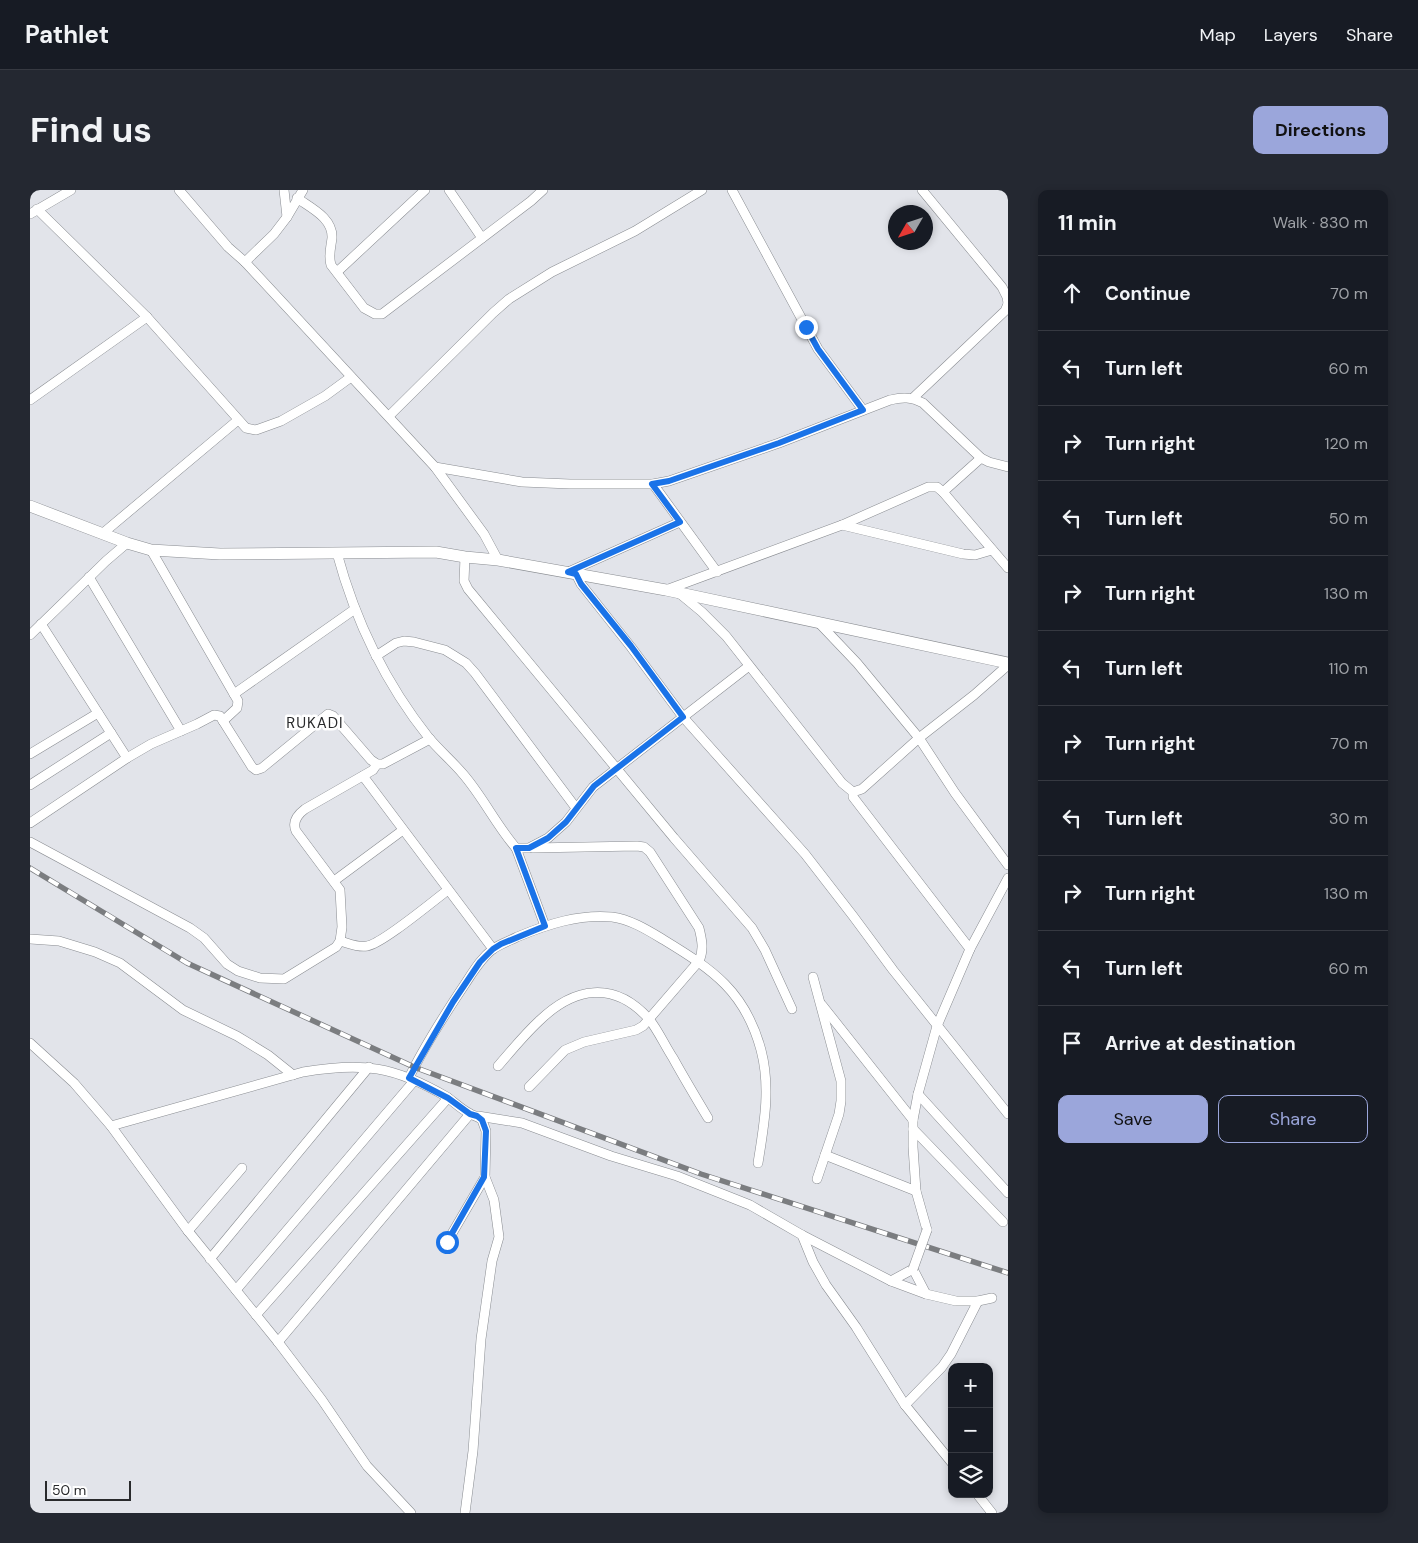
<!DOCTYPE html>
<html lang="en">
<head>
<meta charset="utf-8">
<style>
	body { margin:0; font-family:"DM Sans",sans-serif; background:#242831; color:#f1f3f6 }
	.controls { position:absolute; right:15px; bottom:15px; display:grid; overflow:hidden; border-radius:10px; box-shadow:0 2px 8px #0003 }
	.controls button { width:45px; height:45px; display:grid; place-items:center; padding:0; border:0; border-bottom:1px solid #363941; background:#171b24; color:#f1f3f6; font:25px sans-serif }
	.compass { position:absolute; left:858px; top:15px; width:45px; height:45px; border-radius:50%; background:#171b24; box-shadow:0 2px 8px #0003; rotate:231deg }
	.scale { position:absolute; left:15px; bottom:12px; width:86px; box-sizing:border-box; padding-left:5px; border:2px solid #292a2c; border-top:0; font-size:14px; line-height:18px; white-space:nowrap; color:#292a2c; -webkit-text-stroke:4px #fff; paint-order:stroke }
	.stop { position:absolute; width:15px; height:15px; margin:-11px; border:4px solid #1a73e8; border-radius:50%; background:#fff }
	.stop.end { background:#1a73e8; border-color:#fff; box-shadow:0 1px 5px #0008 }
	.list { margin:0; padding:0; list-style:none }
	h2 { display:flex; justify-content:space-between; align-items:center; height:65px; margin:0; padding:0 20px; font-size:21px }
	h2 small { font-size:16px; font-weight:400; color:#9ea1a6 }
	.list li { display:grid; grid-template-columns:32px 1fr auto; gap:15px; align-items:center; box-sizing:border-box; height:75px; padding:0 20px; border-top:1px solid #363941 }
	.list b { display:block; font-size:19px; white-space:nowrap }
	.list em { font-size:16px; font-style:normal; color:#9ea1a6 }
	.actions { display:flex; gap:10px; padding:15px 20px }
	.actions a { flex:1; padding:11px 0; border:1px solid #9ba6db; border-radius:10px; text-align:center; font-size:18px; color:#9ba6db }
	.actions .main { background:#9ba6db; color:#111 }
	.icon { flex:none; width:28px; height:28px; fill:none; stroke:currentColor; stroke-width:2; stroke-linecap:round; stroke-linejoin:round }
	.map { position:relative; flex:none; width:978px; height:1323px; overflow:hidden; border-radius:10px }
	header { display:flex; align-items:center; gap:30px; box-sizing:border-box; height:70px; padding:0 25px; background:#171b24; border-bottom:1px solid #363941 }
	header strong { font-size:24px }
	nav { display:flex; gap:28px; margin-inline-start:auto; font-size:18px }
	.intro { display:flex; align-items:center; justify-content:space-between; box-sizing:border-box; height:120px; padding:0 30px }
	h1 { margin:0; font-size:35px }
	.button { padding:12px 22px; border-radius:10px; background:#9ba6db; color:#111; font-size:18px; font-weight:700 }
	main { display:flex; gap:30px; padding:0 30px }
	aside { flex:1; background:#171b24; border-radius:10px; box-shadow:0 2px 8px #0003 }
	.map>svg:first-child { display:block }
	.lines { fill:none; stroke-linecap:round; stroke-linejoin:round }
	.minor-casing { stroke:#898c91; stroke-width:10 }
	.tertiary-casing { stroke:#898c91; stroke-width:12 }
	.minor { stroke:#fff; stroke-width:9 }
	.tertiary { stroke:#fff; stroke-width:11 }
	.rail-casing { stroke:#7b7d80; stroke-width:5.5 }
	.rail { stroke:#fff; stroke-width:4; stroke-dasharray:11; stroke-linecap:butt }
	.minor-bridge-casing { stroke:#898c91; stroke-width:10; stroke-linecap:butt }
	.minor-bridge { stroke:#fff; stroke-width:9 }
	.route { stroke:#1a73e8; stroke-width:6 }
	.labels { text-anchor:middle; stroke-width:5; stroke-linejoin:round; paint-order:stroke }
	.quarter-label { font-size:15px; letter-spacing:1px; fill:#292a2c; stroke:#fff }
</style>
</head>
<body>
<header>
<strong>Pathlet</strong>
<nav><a>Map</a><a>Layers</a><a>Share</a></nav>
</header>
<div class="intro"><h1>Find us</h1><a class="button">Directions</a></div>
<main>
<div class="map">
<svg width="978" height="1323" viewBox="0 0 978 1323">
	<rect width="100%" height="100%" fill="#e2e4ea"/>
	<g class="lines">
		<g class="minor-casing">
			<g id="minor">
				<path d="M149,0L198,57L215,72L244,44L257,27L273,0"/>
				<path d="M254,0L257,27"/>
				<path d="M419,0L452,48"/>
				<path d="M702,0L788,159L833,220"/>
				<path d="M892,0L972,97L977,107L978,113"/>
				<path d="M267,8C281,18 303,28 302,48C301,57 298,66 301,75L334,118L345,124H352L501,11L513,0"/>
				<path d="M7,19L117,127L216,238L226,240L251,231L295,206L321,187"/>
				<path d="M0,24L41,0"/>
				<path d="M215,72L405,277L454,344L468,370"/>
				<path d="M307,82L395,0"/>
				<path d="M883,208L975,121L978,114"/>
				<path d="M0,210L117,127"/>
				<path d="M359,226L463,123L479,109L522,82L605,41L672,0"/>
				<path d="M405,277L492,292L540,294H623L639,291L749,253L860,210C873,207 881,207 893,213L951,268L959,272L978,277"/>
				<path d="M623,294L687,382"/>
				<path d="M913,302L951,268"/>
				<path d="M812,335L933,364L945,365L962,360"/>
				<path d="M72,344L208,230"/>
				<path d="M121,360L208,511L207,518L193,531"/>
				<path d="M307,363C325,430 356,494 399,548C410,561 423,572 433,584C453,607 466,635 486,658H499L518,648L536,632L563,597L719,476"/>
				<path d="M435,367L434,391L438,399L644,648L722,738L735,760L762,819"/>
				<path d="M538,382L650,332"/>
				<path d="M546,384L551,394L601,457L653,527L775,664L823,726L863,780L978,924"/>
				<path d="M59,387L151,541"/>
				<path d="M636,400L812,335L898,297H907L913,302L978,378"/>
				<path d="M649,403L672,422L696,446L812,593L823,602V607L940,759"/>
				<path d="M789,433L827,473L889,548L925,603L978,675"/>
				<path d="M11,434L97,568"/>
				<path d="M0,445L76,371L97,353"/>
				<path d="M346,466L366,453L374,451L384,452L415,460L436,473L445,483L546,618"/>
				<path d="M204,504L325,419"/>
				<path d="M0,564L68,523"/>
				<path d="M333,586L463,759"/>
				<path d="M0,595L81,543"/>
				<path d="M823,602L832,599L889,548L944,505L978,475"/>
				<path d="M0,633L97,568L121,554L167,534L184,525L190,526L193,531L222,577L226,580L232,578L298,524L303,526L341,570L347,574H353L400,549"/>
				<path d="M0,652L160,738L174,748L197,774L208,781L230,788L254,789L306,757L310,751L312,737L310,700L266,641C262,632 267,625 275,619L343,580L347,574"/>
				<path d="M486,658L515,736"/>
				<path d="M304,691L373,640"/>
				<path d="M0,749L29,751L65,762L90,773L153,820L207,846L238,865L263,885"/>
				<path d="M310,751C318,753 328,758 337,756C352,754 403,711 418,700"/>
				<path d="M783,787L811,891V911L809,924L787,989"/>
				<path d="M792,815L883,930"/>
				<path d="M0,853L44,893L81,936L158,1041L248,1152L292,1210L337,1276L381,1323"/>
				<path d="M468,876C481,861 494,845 509,831C544,797 584,790 619,829C628,840 635,856 643,868C654,888 666,908 678,928"/>
				<path d="M379,888C394,856 415,824 435,794C443,782 451,768 463,759C470,754 479,751 487,747C518,734 549,724 582,727C600,729 619,741 634,750C683,780 715,801 731,860C741,898 734,935 728,973"/>
				<path d="M499,897L535,860L554,852L606,840L613,836L669,771C674,760 672,750 669,738L620,662L614,657L607,656L503,658"/>
				<path d="M888,904L978,1003"/>
				<path d="M448,926L492,933L581,966L647,986L720,1015L772,1045L861,1091L896,1104L926,1111H948L962,1108"/>
				<path d="M81,936L273,882C333,872 364,876 417,907C424,912 431,919 439,923C443,926 448,926 452,930L456,941L455,987L464,1010L469,1047L462,1071L451,1149L443,1261L435,1323"/>
				<path d="M883,939L973,1032"/>
				<path d="M795,965L886,1001"/>
				<path d="M897,1040L886,1001L883,957V930L888,904L907,836L940,759L978,688"/>
				<path d="M158,1041L212,978"/>
				<path d="M772,1045L783,1072L796,1095L826,1137L875,1215L922,1273"/>
				<path d="M417,1052L455,987"/>
				<path d="M180,1069L339,877"/>
				<path d="M861,1091L883,1079L896,1104"/>
				<path d="M206,1100L384,891"/>
				<path d="M226,1125L418,908"/>
				<path d="M248,1152L440,924"/>
				<path d="M875,1215L912,1177L921,1164L948,1111"/>
				<path d="M947,1304L962,1323"/>
			</g>
		</g>
		<g class="tertiary-casing">
			<path id="tertiary" d="M0,316L97,353L121,360L190,364L406,362L435,367L468,370L636,400L978,473"/>
		</g>
		<use href="#minor" class="minor"/>
		<use href="#tertiary" class="tertiary"/>
		<g class="rail-casing">
			<path id="rail" d="M0,678L157,773L384,877L671,984L978,1083"/>
		</g>
		<use href="#rail" class="rail"/>
		<g class="minor-bridge-casing">
			<path id="minor-bridge" d="M883,1079L897,1040"/>
		</g>
		<use href="#minor-bridge" class="minor-bridge"/>
	</g>
	<g class="lines">
		<path class="route" d="M417,1052L454,987L456,941L452,930L447,926L440,924L418,908L379,888L423,812L450,772L463,759L471,754L515,736L486,658H499L518,648L536,632L564,596L653,527L601,456L551,394L546,384L538,382L650,332L622,294L639,291L749,253L833,220L788,159L776,137"/>
	</g>
	<g class="labels">
		<g class="quarter-label">
			<text x="285" y="538">RUKADI</text>
		</g>
	</g>
</svg>
<div class="controls">
<button>+</button>
<button>−</button>
<button><svg class="icon" aria-label="layers" viewBox="0 0 24 24"><path d="M12 4l9 5-9 5-9-5zM3 14l9 5 9-5"/></svg></button>
</div>
<svg class="compass" viewBox="-18 -18 36 36"><path d="M0-13l5 13h-10z" fill="#e53935"/><path d="M0 13l5-13h-10z" fill="#9ea1a6"/></svg>
<div class="scale">50 m</div>
<div class="stop" style="left:417px;top:1052px"></div>
<div class="stop end" style="left:776px;top:137px"></div>
</div>
<aside>
<h2>11 min<small>Walk · 830 m</small></h2>
<ul class="list">
<li><svg class="icon" aria-label="ahead" viewBox="0 0 24 24"><path d="M12 20V5M6 11l6-6 6 6"/></svg><div><b>Continue</b></div><em>70 m</em></li>
<li><svg class="icon" aria-label="left" viewBox="0 0 24 24"><path d="M17 20v-9H6M10 6l-5 5 5 5"/></svg><div><b>Turn left</b></div><em>60 m</em></li>
<li><svg class="icon" aria-label="right" viewBox="0 0 24 24"><path d="M7 20v-9h11M14 6l5 5-5 5"/></svg><div><b>Turn right</b></div><em>120 m</em></li>
<li><svg class="icon" aria-label="left" viewBox="0 0 24 24"><path d="M17 20v-9H6M10 6l-5 5 5 5"/></svg><div><b>Turn left</b></div><em>50 m</em></li>
<li><svg class="icon" aria-label="right" viewBox="0 0 24 24"><path d="M7 20v-9h11M14 6l5 5-5 5"/></svg><div><b>Turn right</b></div><em>130 m</em></li>
<li><svg class="icon" aria-label="left" viewBox="0 0 24 24"><path d="M17 20v-9H6M10 6l-5 5 5 5"/></svg><div><b>Turn left</b></div><em>110 m</em></li>
<li><svg class="icon" aria-label="right" viewBox="0 0 24 24"><path d="M7 20v-9h11M14 6l5 5-5 5"/></svg><div><b>Turn right</b></div><em>70 m</em></li>
<li><svg class="icon" aria-label="left" viewBox="0 0 24 24"><path d="M17 20v-9H6M10 6l-5 5 5 5"/></svg><div><b>Turn left</b></div><em>30 m</em></li>
<li><svg class="icon" aria-label="right" viewBox="0 0 24 24"><path d="M7 20v-9h11M14 6l5 5-5 5"/></svg><div><b>Turn right</b></div><em>130 m</em></li>
<li><svg class="icon" aria-label="left" viewBox="0 0 24 24"><path d="M17 20v-9H6M10 6l-5 5 5 5"/></svg><div><b>Turn left</b></div><em>60 m</em></li>
<li><svg class="icon" aria-label="arrive" viewBox="0 0 24 24"><path d="M6 21V4h12l-3 4 3 4H6"/></svg><div><b>Arrive at destination</b></div></li>
</ul>
<div class="actions"><a class="main">Save</a><a>Share</a></div>
</aside>
</main>
</body>
</html>
